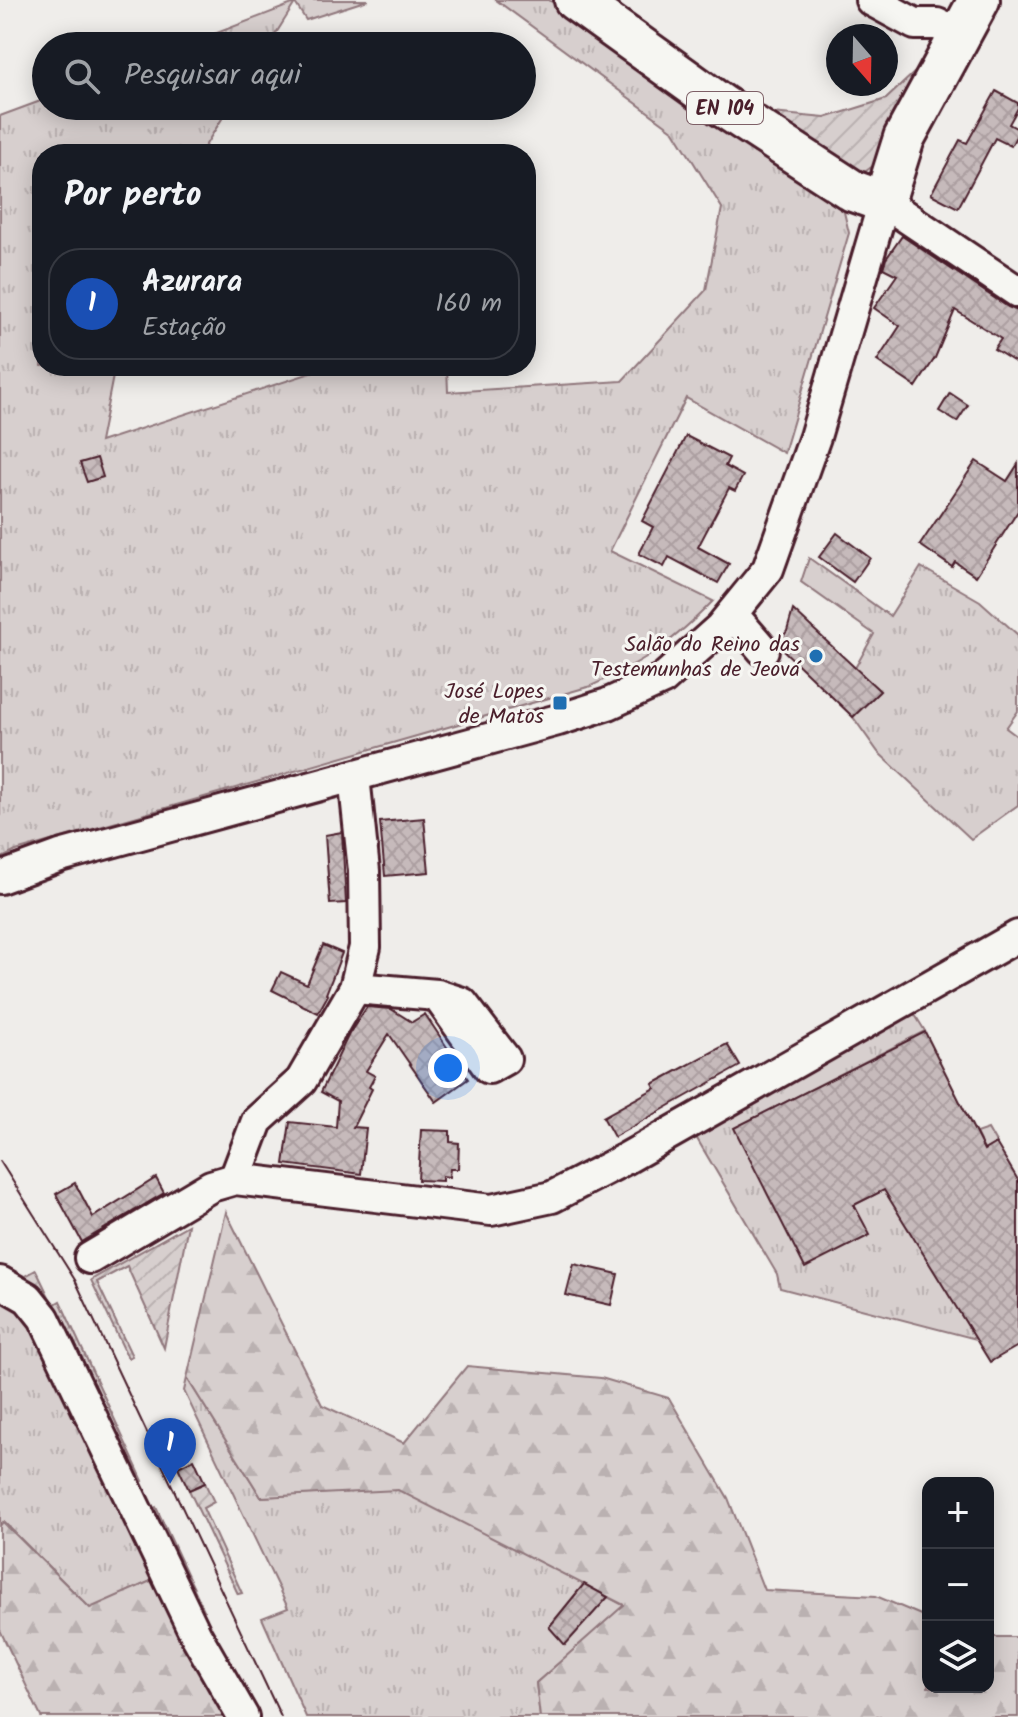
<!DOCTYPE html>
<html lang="pt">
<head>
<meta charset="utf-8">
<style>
	body { margin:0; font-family:Kalam,sans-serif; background:#20242c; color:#f1f3f6 }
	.controls { position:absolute; right:24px; bottom:24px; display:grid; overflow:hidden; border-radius:16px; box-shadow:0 4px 20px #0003 }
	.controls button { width:72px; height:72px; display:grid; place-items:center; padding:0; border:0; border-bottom:2px solid #363941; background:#171b24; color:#f1f3f6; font:40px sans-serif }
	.compass { position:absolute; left:826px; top:24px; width:72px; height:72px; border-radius:50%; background:#171b24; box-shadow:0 4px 20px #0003; rotate:160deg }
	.you { position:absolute; left:448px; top:1068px; width:28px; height:28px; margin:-20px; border:6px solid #fff; border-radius:50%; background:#1a73e8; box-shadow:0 0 0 12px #1a73e833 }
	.badge { display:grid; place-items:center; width:52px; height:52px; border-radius:50%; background:#ea580c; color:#fff; font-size:26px; font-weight:700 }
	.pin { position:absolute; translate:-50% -66px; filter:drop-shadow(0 2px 4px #0008) }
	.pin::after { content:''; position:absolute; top:42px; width:28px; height:24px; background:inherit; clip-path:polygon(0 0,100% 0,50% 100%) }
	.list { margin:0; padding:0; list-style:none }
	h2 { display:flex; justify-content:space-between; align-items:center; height:104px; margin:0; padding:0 32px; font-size:34px }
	h2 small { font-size:26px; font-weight:400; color:#9ea1a6 }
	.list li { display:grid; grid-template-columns:52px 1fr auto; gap:24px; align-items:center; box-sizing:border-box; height:112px; margin:0 16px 16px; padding:0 16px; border:2px solid #363941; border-radius:32px }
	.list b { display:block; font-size:30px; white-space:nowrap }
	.list p { margin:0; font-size:26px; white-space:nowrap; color:#9ea1a6 }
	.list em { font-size:26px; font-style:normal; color:#9ea1a6 }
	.icon { flex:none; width:44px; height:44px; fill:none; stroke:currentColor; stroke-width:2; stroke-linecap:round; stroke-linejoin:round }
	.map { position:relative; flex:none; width:1018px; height:1717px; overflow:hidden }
	.search { position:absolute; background:#171b24; box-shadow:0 4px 20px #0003; left:32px; top:32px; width:504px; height:88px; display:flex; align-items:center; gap:20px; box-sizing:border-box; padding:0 28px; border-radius:44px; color:#9ea1a6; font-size:30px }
	.panel { position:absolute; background:#171b24; box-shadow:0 4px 20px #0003; left:32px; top:144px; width:504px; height:232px; border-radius:32px }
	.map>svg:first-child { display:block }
	.grass { fill:url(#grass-tufts); stroke:#90777c; stroke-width:2 }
	.forest { fill:url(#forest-firs); stroke:#90777c; stroke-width:2 }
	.garden { fill:url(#garden-furrows); stroke:#90777c; stroke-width:2 }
	.building { fill:url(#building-cross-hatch); stroke:#4a1f2b; stroke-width:2 }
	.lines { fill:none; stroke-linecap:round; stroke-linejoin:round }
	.minor-casing { stroke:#4a1f2b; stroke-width:36 }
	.major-casing { stroke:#4a1f2b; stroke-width:46 }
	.minor { stroke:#f6f6f2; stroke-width:30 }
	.major { stroke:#f6f6f2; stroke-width:40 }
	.tram { stroke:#4a1f2b; stroke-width:2 }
	.poi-dot { fill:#1f6fb2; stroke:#f6f6f2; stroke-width:3 }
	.labels { text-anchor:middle; stroke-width:6; stroke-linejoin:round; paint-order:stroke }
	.shield { fill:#f6f6f2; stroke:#7e6067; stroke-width:2 }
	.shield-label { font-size:20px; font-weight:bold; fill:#4a1f2b }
	.poi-label { font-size:22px; fill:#4a1f2b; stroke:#f6f6f2; text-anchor:end }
</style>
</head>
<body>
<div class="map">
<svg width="1018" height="1717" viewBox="0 0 1018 1717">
	<defs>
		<pattern id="grass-tufts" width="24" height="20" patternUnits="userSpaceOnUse" patternTransform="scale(2)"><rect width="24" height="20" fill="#d7cfce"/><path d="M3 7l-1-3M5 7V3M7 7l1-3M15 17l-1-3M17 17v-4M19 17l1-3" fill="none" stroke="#bab1b1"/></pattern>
		<pattern id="forest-firs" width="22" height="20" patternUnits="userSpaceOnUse" patternTransform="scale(2)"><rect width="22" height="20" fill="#d7cfce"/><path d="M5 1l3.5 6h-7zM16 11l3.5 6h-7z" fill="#bab1b1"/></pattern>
		<pattern id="garden-furrows" width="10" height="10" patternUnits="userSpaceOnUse" patternTransform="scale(2)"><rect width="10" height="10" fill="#d7cfce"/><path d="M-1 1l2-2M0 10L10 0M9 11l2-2" fill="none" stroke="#bab1b1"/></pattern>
		<pattern id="building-cross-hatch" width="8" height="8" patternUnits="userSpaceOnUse" patternTransform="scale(2)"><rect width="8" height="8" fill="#c6babb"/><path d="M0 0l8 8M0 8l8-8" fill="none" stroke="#ac9fa1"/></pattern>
	</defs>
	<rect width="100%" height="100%" fill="#efedea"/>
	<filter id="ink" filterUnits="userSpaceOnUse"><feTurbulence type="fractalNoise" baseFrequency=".0125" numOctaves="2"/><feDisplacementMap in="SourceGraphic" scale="16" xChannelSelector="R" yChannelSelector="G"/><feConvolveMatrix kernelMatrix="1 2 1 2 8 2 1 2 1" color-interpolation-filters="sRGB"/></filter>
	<g filter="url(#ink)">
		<g class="grass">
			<path d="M296,0H368L306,20L295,3L268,46H183L295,3Z"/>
			<path d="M496,0H549L715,117L833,194L844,212L849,233L784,453L686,398L610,551L713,601C671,644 645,661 591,686L16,851L0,859V116L46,99V106H230L200,154H42V366H115L100,442L332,366H447L448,392L622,381L706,290L722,208L674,131Z"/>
			<path d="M809,558L890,616L921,567L980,601L1018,635V711L1006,728L1018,737V805L971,839L878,752L853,717L880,691L855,668L874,634L801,582Z"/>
			<path d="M912,1010L925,1031L735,1128L869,1235L854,1205L980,1141L976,1133L988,1129L996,1143L894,1204L976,1339L780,1288L777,1274L696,1137Z"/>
			<path d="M2,1299L21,1301L153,1580L91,1609L4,1522L0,1525V1303Z"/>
			<path d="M187,1378L261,1497L398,1489L584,1584L549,1627L565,1644L608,1597L625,1606L536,1683L540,1717H306L262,1618L288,1608L184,1391Z"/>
		</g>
		<g class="forest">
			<path d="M226,1212L322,1405L404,1443L467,1366L601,1378L669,1398L728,1498L764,1590L876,1596L928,1618V1687H988V1637H1018V1717H540L536,1683L624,1605L398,1490L261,1497L187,1378Z"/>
			<path d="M3,1522L90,1608L153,1580L228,1717H41L0,1630V1526Z"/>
		</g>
		<g class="garden">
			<path d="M931,57L886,130L877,163L866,171L853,170L751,111L825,118L886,99Z"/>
			<path d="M188,1225L164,1348L127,1266L97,1282L132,1356L128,1358L91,1280Z"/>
			<path d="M36,1270L53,1305L60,1301L143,1481L135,1484L148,1511L156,1507L204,1610L195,1615L14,1282Z"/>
			<path d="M205,1483L214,1502L203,1508L242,1593L238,1594L189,1490Z"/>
		</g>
		<g class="building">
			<path d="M996,91L1018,103V108L1009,124L1018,129V133L1011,146L995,138L958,208L931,194L960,140L967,143Z"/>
			<path d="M902,236L1008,307L1018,311V364L994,349L1001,339L955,310L935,358L916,387L877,361L900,326L874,308L897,275L883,268L886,259Z"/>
			<path d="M950,393L968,405L957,422L939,411Z"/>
			<path d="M686,436L729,458L725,466L743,476L735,491L729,488L698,547L729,564L718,583L669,557L664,567L639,554L653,527L642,521Z"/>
			<path d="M97,458L103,477L87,482L80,463Z"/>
			<path d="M976,461L1007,481L1018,464V511L976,576L955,562L952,567L920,545Z"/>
			<path d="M837,533L870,558L853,582L819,557Z"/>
			<path d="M793,610L880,691L853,717L781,648L779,642L787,631Z"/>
			<path d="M424,818L429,872L385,876L380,822Z"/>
			<path d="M342,832L346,903L330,904L325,835Z"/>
			<path d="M323,945L342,953L326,994L328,995L318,1013L272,990L281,972L307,984Z"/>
			<path d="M367,1007L391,1009L412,1022L425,1014L468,1079L436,1102L389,1034L366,1071L375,1076L369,1087L372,1089L353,1127L366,1128L361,1174L284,1164L290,1122L336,1127L338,1101L321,1092L349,1034Z"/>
			<path d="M925,1032L984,1150L996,1143L1018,1180V1346L990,1362L884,1190L854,1205L870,1235L805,1268L734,1128Z"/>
			<path d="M727,1044L740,1066L614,1137L603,1117L655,1088L653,1084Z"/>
			<path d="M421,1130L450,1131V1142L459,1143L458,1169H450L449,1177L442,1176V1181L418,1180Z"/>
			<path d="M156,1178L164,1193L82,1242L56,1194L75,1183L93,1217Z"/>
			<path d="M574,1264L618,1274L611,1305L566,1295Z"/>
			<path d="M194,1459L205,1483L189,1490L178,1467Z"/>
			<path d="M584,1584L608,1597L565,1645L549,1627Z"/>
		</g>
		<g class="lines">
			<g class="minor-casing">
				<g id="minor">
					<path d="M871,0L915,24H937L960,35"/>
					<path d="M732,614L763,650"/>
					<path d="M0,878L60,856L558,720L608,704L663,679L720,628L768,569L815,437L884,202L1018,292"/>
					<path d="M355,988L437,995L489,1068L505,1059L462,1003L437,995"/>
					<path d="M235,1179L257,1121L301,1081L355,988L365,947L364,871L354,776"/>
					<path d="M90,1258L211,1186L235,1179L491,1210L552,1197L625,1159L1018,936"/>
					<path d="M0,1282L28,1298L44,1318L196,1635L243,1717"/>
				</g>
			</g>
			<g class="major-casing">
				<path id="major" d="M575,0L721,105L853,191L884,202L904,138L979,0"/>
			</g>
			<use href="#minor" class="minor"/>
			<use href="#major" class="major"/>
			<path class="tram" d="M0,1161L75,1280L281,1717"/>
		</g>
	</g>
	<g class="poi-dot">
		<circle cx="816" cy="656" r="8"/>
		<rect x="552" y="695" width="16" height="16" rx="4"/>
	</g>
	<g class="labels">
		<rect class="shield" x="687" y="92" width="76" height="32" rx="6"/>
		<g class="shield-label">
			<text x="725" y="115">EN 104</text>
		</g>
		<g class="poi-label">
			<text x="800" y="651">Salão do Reino das<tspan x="800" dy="25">Testemunhas de Jeová</tspan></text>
			<text x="544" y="698">José Lopes<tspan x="544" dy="25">de Matos</tspan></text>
		</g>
	</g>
</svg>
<div class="controls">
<button>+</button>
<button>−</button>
<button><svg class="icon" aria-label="layers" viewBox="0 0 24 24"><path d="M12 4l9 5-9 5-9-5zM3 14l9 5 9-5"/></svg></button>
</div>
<svg class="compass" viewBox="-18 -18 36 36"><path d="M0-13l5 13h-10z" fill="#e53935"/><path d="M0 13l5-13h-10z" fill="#9ea1a6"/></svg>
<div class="you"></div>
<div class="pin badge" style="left:170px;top:1484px;background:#1a4fb4">1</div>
<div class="search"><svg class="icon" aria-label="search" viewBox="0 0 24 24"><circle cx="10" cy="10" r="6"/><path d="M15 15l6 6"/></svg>Pesquisar aqui</div>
<section class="panel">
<h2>Por perto<small></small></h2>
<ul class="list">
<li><span class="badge" style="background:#1a4fb4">1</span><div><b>Azurara</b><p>Estação</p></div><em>160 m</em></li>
</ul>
</section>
</div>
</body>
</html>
